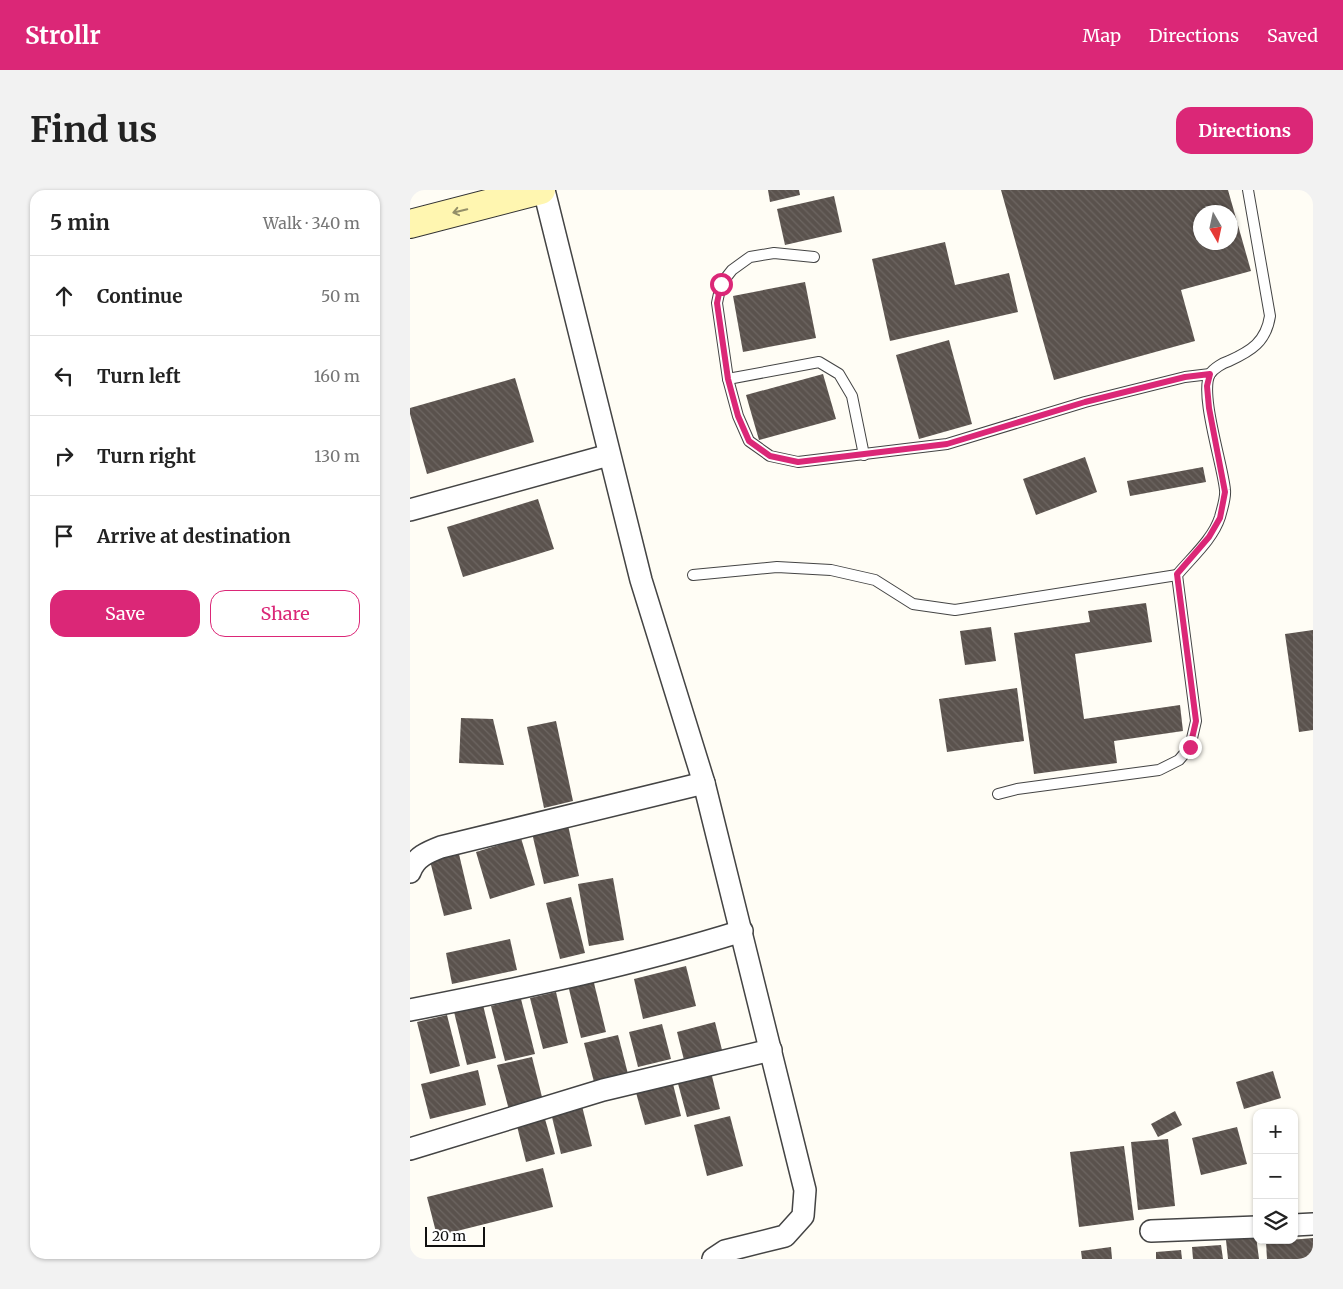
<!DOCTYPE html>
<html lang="en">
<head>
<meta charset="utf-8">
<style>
	body { margin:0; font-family:Merriweather,serif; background:#f2f2f2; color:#222 }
	.controls { position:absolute; right:15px; bottom:15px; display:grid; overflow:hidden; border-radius:10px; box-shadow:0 1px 4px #0004 }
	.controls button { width:45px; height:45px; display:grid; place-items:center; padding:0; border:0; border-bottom:1px solid #e0e0e0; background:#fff; color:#222; font:25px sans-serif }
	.compass { position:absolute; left:783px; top:15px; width:45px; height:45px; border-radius:50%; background:#fff; box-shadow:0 1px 4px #0004; rotate:171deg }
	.scale { position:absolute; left:15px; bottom:12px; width:60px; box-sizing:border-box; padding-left:5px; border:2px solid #111; border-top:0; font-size:14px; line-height:18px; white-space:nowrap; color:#111; -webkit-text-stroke:4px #fff; paint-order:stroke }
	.stop { position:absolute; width:15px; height:15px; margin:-11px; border:4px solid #db2777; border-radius:50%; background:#fff }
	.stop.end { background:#db2777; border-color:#fff; box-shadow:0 1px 5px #0008 }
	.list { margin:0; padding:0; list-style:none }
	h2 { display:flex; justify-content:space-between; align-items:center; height:65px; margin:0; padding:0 20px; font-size:21px }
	h2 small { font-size:16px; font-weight:400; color:#767676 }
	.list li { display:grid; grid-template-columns:32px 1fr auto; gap:15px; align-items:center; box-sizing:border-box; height:80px; padding:0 20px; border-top:1px solid #e0e0e0 }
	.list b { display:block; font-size:19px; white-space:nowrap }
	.list em { font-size:16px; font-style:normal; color:#767676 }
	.actions { display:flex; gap:10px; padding:15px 20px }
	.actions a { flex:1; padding:11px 0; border:1px solid #db2777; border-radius:15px; text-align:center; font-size:18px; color:#db2777 }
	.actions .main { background:#db2777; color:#fff }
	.icon { flex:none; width:28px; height:28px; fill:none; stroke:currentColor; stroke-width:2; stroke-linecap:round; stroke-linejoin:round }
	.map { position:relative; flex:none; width:903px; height:1069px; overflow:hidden; border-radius:15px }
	header { display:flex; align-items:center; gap:30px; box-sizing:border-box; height:70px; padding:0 25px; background:#db2777; color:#fff }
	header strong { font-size:24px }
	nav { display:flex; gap:28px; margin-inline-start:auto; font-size:18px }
	.intro { display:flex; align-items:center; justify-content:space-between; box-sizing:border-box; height:120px; padding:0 30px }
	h1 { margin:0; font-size:35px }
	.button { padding:12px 22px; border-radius:15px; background:#db2777; color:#fff; font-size:18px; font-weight:700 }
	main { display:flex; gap:30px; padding:0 30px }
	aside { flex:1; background:#fff; border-radius:15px; box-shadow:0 1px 4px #0004 }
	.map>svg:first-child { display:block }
	.building { fill:url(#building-back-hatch); fill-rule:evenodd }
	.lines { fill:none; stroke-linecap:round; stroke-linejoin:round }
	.lane-casing { stroke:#444; stroke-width:12 }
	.street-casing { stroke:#444; stroke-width:24 }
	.secondary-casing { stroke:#333; stroke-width:30 }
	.lane { stroke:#fff; stroke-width:10 }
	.street { stroke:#fff; stroke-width:21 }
	.secondary { stroke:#fff6b0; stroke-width:28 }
	.oneway { stroke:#948f68 }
	.route { stroke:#db2777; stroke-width:6 }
</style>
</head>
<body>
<header>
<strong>Strollr</strong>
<nav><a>Map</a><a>Directions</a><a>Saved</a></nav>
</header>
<div class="intro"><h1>Find us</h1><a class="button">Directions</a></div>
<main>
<aside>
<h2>5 min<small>Walk · 340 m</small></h2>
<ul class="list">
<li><svg class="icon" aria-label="ahead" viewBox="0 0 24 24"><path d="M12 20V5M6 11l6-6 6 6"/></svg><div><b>Continue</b></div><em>50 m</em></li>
<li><svg class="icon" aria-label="left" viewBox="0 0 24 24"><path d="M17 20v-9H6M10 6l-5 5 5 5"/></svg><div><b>Turn left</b></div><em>160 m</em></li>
<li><svg class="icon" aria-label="right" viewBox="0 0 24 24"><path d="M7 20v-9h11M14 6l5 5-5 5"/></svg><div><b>Turn right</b></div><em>130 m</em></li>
<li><svg class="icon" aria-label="arrive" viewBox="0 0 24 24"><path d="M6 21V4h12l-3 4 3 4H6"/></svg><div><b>Arrive at destination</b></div></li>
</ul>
<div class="actions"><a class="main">Save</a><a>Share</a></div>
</aside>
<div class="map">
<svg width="903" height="1069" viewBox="0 0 903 1069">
	<defs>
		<pattern id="building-back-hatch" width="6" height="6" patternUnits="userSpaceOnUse" patternTransform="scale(1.25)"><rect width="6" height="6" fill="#5a524d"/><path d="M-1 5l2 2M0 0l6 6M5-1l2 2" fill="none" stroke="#6d6662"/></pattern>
	</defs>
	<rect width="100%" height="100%" fill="#fffdf5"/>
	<g class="building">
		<path d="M358,0H389L390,5L360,12Z"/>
		<path d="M591,0H818L841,81L771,100L785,151L644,190ZM791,22H821V52H791Z"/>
		<path d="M424,6L432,42L375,55L367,19Z"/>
		<path d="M535,52L545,95L599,83L608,122L480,151L462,69Z"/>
		<path d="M395,92L406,148L333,162L323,106Z"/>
		<path d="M539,150L562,234L509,249L486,165Z"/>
		<path d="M413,184L426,229L349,250L336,205Z"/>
		<path d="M105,188L124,252L17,284L0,224V218Z"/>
		<path d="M675,267L687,302L626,325L613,289Z"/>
		<path d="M793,277L796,292L720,306L717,291Z"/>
		<path d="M128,309L144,359L53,387L37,337Z"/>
		<path d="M736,413L742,452L665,464L674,529L770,515L773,541L704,551L707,573L624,584L604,443L680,432L678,421Z"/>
		<path d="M581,437L586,471L555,475L550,441Z"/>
		<path d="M903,440V540L889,542L875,444Z"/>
		<path d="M607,498L614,551L537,562L529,509Z"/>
		<path d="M51,528L83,529L94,575L49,573Z"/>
		<path d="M146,531L163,611L134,618L117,537Z"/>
		<path d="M158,635L169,686L134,694L122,643Z"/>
		<path d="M111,648L125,695L80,709L66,662Z"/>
		<path d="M48,660L62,719L34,726L19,667Z"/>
		<path d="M203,688L214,750L179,756L168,694Z"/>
		<path d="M161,707L175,763L150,769L136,713Z"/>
		<path d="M100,749L107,780L42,794L36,763Z"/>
		<path d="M276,776L286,816L233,829L224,789Z"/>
		<path d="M183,789L196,842L171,848L158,795Z"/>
		<path d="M146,802L158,853L133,859L120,808Z"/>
		<path d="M111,809L125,864L95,871L81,816Z"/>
		<path d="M73,815L86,868L57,875L44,822Z"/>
		<path d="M37,825L50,876L20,884L7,832Z"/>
		<path d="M305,832L312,860L274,870L267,842Z"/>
		<path d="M252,834L261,869L228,877L219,842Z"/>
		<path d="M208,845L218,884L184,892L174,853Z"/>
		<path d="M122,867L133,911L99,920L87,875Z"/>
		<path d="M68,880L76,915L20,929L11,894Z"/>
		<path d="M863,881L871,908L834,919L826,892Z"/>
		<path d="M301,882L310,919L277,927L267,890Z"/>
		<path d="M262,890L271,926L235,935L225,899Z"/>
		<path d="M172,916L182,956L151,964L141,923Z"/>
		<path d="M765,921L772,935L748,947L741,934Z"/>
		<path d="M320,926L333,976L297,986L284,935Z"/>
		<path d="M135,929L145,964L116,972L107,936Z"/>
		<path d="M827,937L837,974L791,985L782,948Z"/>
		<path d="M758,949L765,1016L728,1020L721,952Z"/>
		<path d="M714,956L724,1030L669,1037L660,962Z"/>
		<path d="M133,978L143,1017L27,1046L17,1007Z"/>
		<path d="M846,1046L849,1069H818L816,1050Z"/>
		<path d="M903,1048V1069H857L856,1052Z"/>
		<path d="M811,1055L813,1069H783L782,1057Z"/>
		<path d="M701,1057L702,1069H672L671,1061Z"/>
		<path d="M771,1060L772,1069H746V1062Z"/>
	</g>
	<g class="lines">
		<g class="lane-casing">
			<g id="lane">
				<path d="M404,67L364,63L340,67L322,80L311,94L307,113L318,189L328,226L339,251L360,266L388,272L537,254L675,212L775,187L800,184"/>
				<path d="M318,189L409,172L429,184L442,206L454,265"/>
				<path d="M283,385L367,377L421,380L465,390L503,414L545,420L767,385"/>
				<path d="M588,604L607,599L749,580L769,570L780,557L786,531L767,385C782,367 803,349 810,327C812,319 816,308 815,300C813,276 789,203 800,184C804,178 813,173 819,171C841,161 856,152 860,126L838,0"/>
			</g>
		</g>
		<g class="street-casing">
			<g id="street">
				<path d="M134,0L231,390L294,593L395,1000L393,1026L375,1046L315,1061L303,1069"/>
				<path d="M0,320L199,265"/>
				<path d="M0,682C5,667 18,662 31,657L294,593"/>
				<path d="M0,820C112,798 223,775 332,741"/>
				<path d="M0,959L193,900L361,860"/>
				<path d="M884,1035L903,1034"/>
				<path d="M741,1041L847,1037"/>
			</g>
		</g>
		<g class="secondary-casing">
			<path id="secondary" d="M0,34L131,0"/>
		</g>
		<use href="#lane" class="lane"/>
		<use href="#street" class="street"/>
		<use href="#secondary" class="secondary"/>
	</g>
	<defs><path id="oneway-shaft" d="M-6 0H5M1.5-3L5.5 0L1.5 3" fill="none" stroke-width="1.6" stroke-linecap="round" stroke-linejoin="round" transform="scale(1.25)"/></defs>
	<use class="oneway" href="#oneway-shaft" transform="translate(50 21) rotate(166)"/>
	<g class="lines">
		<path class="route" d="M311,94L307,113L318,189L328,226L339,251L360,266L388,272L537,254L675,212L775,187L800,184L797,196L799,218L815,302L810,328L799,347L767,384L786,531L780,557"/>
	</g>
</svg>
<div class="controls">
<button>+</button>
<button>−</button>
<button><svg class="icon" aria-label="layers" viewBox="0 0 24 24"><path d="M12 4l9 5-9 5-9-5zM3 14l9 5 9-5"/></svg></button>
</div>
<svg class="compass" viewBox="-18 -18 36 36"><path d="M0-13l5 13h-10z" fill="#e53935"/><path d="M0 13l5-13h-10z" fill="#767676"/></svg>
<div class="scale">20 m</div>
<div class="stop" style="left:311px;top:94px"></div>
<div class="stop end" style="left:780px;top:557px"></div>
</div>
</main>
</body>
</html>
